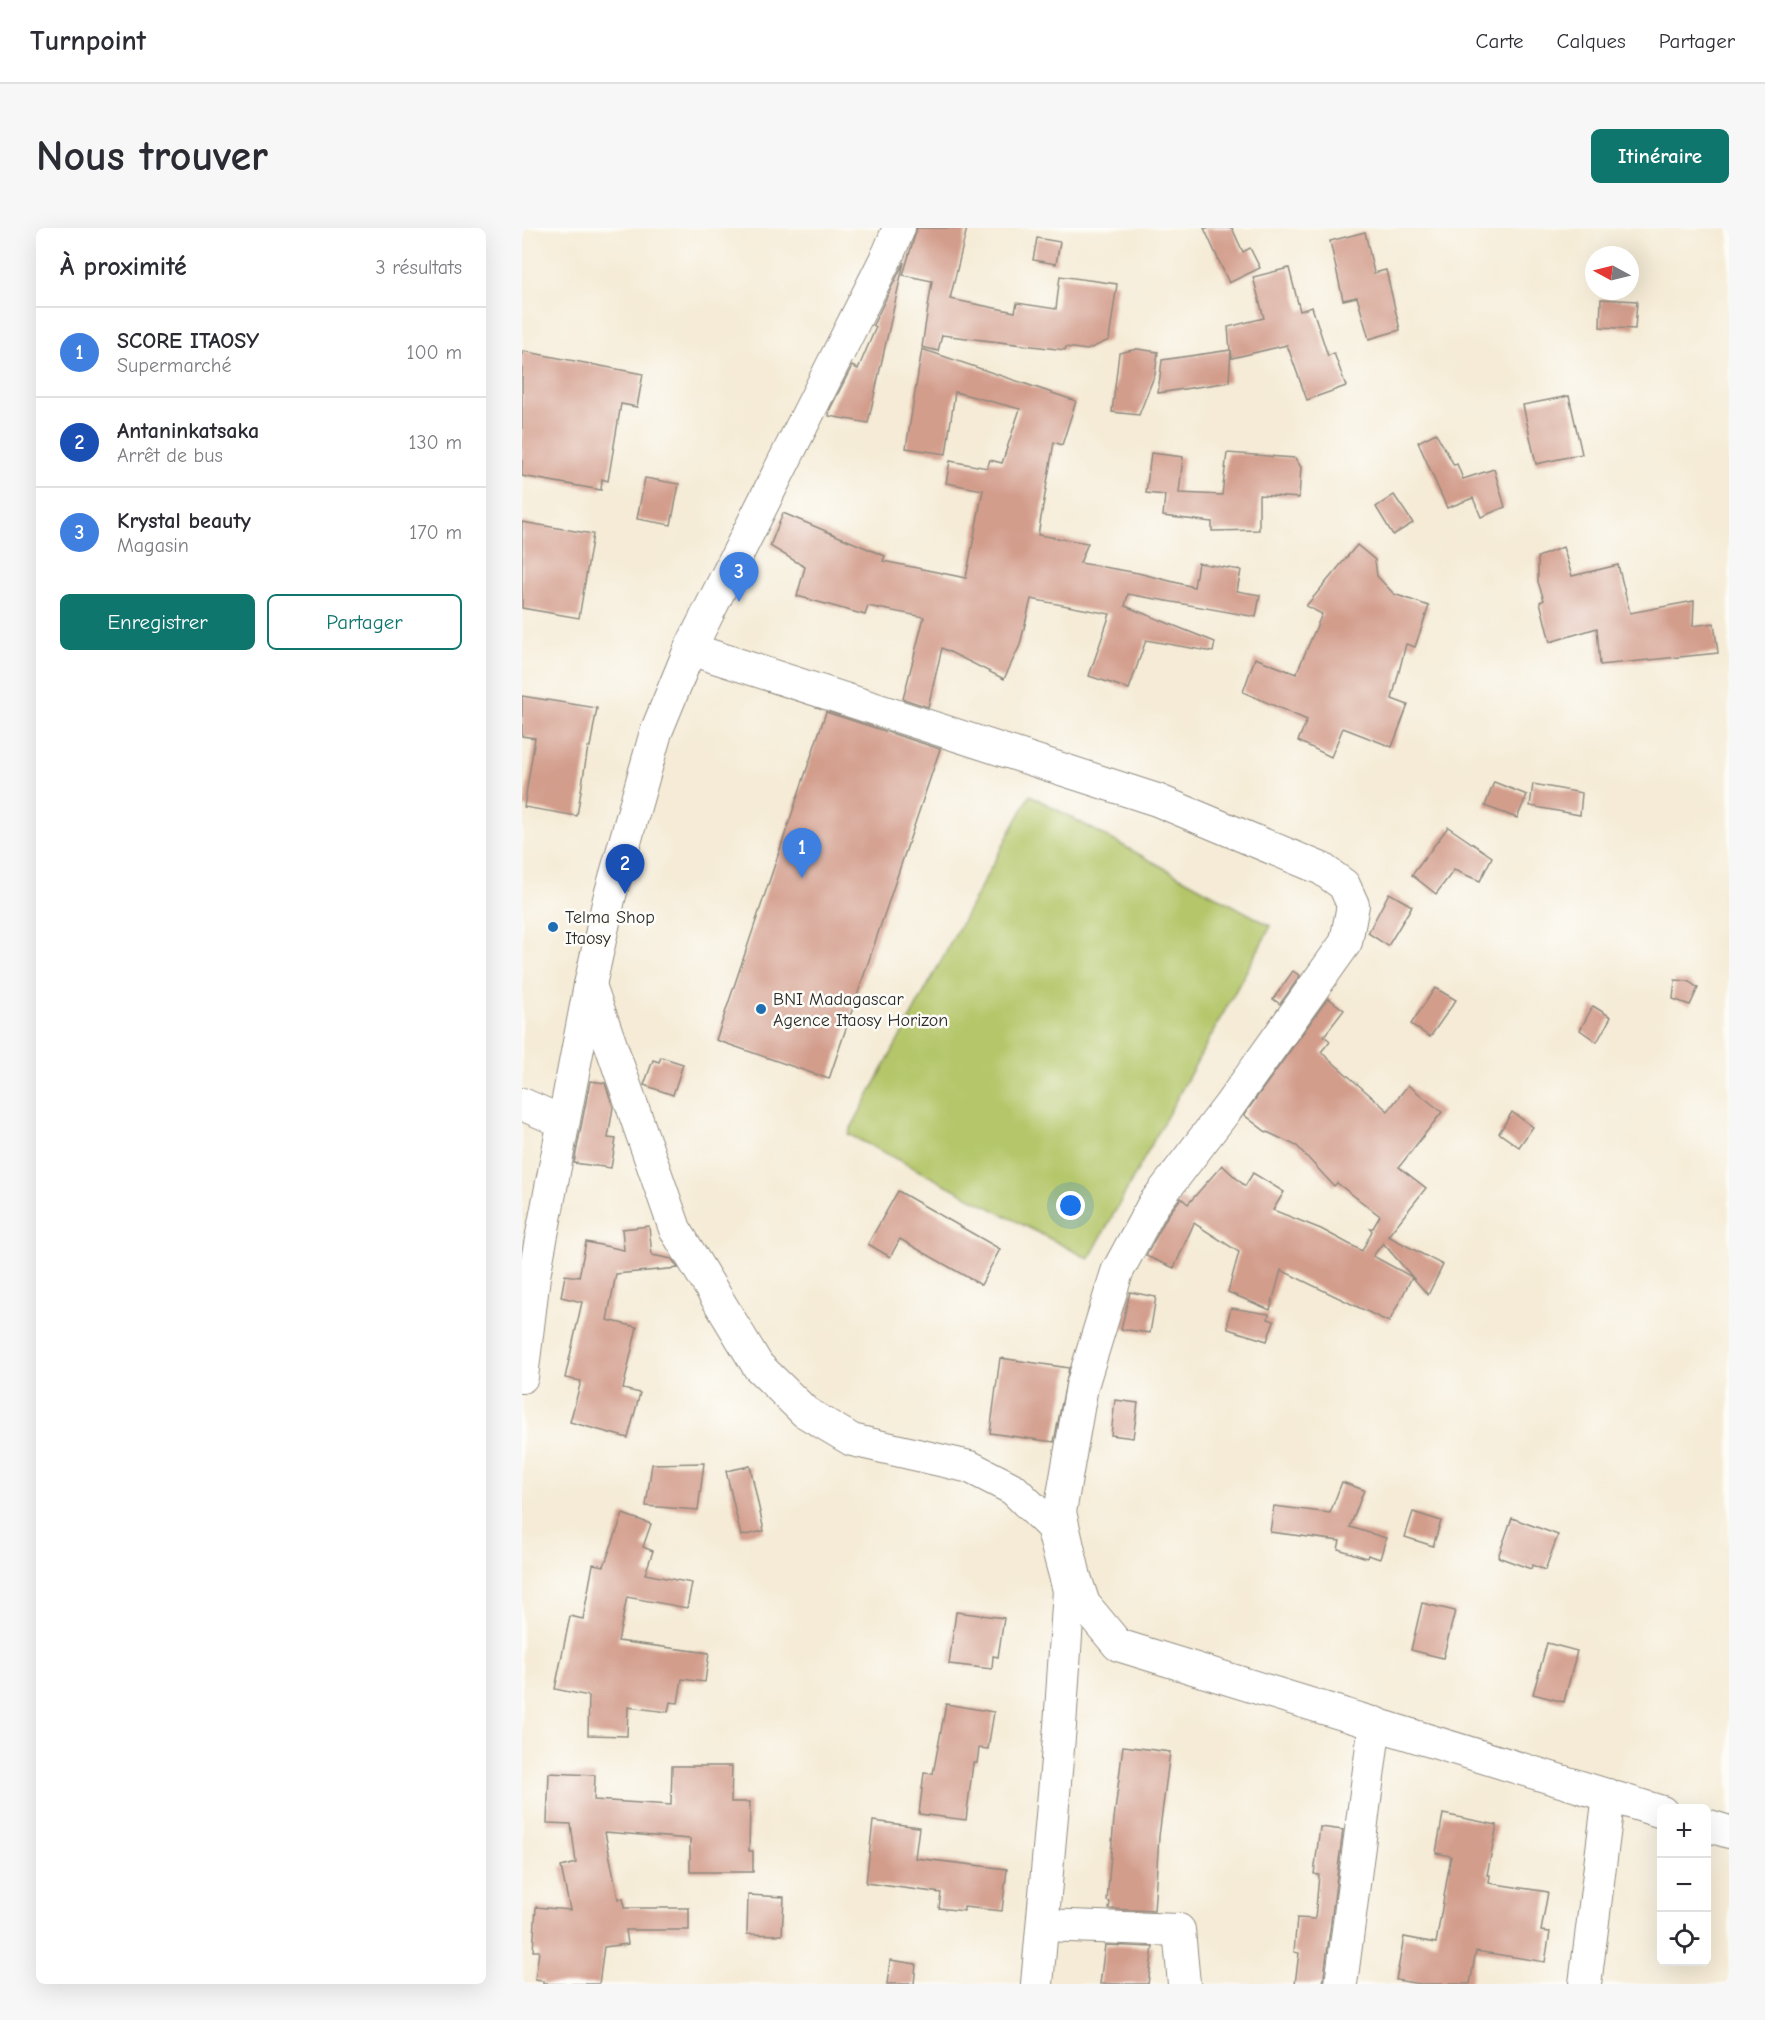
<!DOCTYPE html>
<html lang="fr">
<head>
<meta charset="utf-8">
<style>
	body { margin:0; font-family:"Comic Neue",sans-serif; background:#f7f7f7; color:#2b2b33 }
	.controls { position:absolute; right:18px; bottom:18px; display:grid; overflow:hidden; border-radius:9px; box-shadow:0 6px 24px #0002 }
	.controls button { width:54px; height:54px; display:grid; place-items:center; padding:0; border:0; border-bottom:2px solid #e1e1e2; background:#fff; color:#2b2b33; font:30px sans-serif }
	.compass { position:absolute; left:1063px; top:18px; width:54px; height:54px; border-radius:50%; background:#fff; box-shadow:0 6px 24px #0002; rotate:277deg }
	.you { position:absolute; left:549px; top:978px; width:21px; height:21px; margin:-15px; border:4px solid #fff; border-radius:50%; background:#1a73e8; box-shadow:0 0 0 9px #1a73e833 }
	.badge { display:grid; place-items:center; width:39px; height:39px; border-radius:50%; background:#0f766e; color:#fff; font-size:20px; font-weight:700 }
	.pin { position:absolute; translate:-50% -50px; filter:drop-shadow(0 2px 3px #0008) }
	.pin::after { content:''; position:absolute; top:32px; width:21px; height:18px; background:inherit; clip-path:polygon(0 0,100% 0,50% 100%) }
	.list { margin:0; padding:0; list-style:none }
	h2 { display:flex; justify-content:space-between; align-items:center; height:78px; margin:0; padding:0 24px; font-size:26px }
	h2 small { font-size:20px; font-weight:400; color:#7c7c81 }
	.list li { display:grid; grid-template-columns:39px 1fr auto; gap:18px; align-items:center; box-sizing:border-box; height:90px; padding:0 24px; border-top:2px solid #e1e1e2 }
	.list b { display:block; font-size:22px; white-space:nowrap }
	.list p { margin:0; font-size:20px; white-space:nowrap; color:#7c7c81 }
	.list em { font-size:20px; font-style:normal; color:#7c7c81 }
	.actions { display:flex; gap:12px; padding:18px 24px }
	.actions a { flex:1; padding:14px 0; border:2px solid #0f766e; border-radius:9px; text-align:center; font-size:21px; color:#0f766e }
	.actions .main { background:#0f766e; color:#fff }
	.icon { flex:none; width:33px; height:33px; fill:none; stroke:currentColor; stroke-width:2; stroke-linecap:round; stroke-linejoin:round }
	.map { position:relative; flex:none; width:1207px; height:1756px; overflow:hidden; border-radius:9px }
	header { display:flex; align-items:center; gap:36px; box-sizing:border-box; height:84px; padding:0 30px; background:#fff; border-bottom:2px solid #e1e1e2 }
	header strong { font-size:28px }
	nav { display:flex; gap:33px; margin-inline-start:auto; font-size:21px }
	.intro { display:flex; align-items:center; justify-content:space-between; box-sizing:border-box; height:144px; padding:0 36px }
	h1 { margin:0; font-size:42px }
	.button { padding:15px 27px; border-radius:9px; background:#0f766e; color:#fff; font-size:21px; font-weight:700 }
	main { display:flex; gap:36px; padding:0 36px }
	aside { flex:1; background:#fff; border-radius:9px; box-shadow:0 6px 24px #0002 }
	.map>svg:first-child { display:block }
	.green { fill:#b4c669; stroke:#70784a; stroke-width:1.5 }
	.building { fill:#d39d8c }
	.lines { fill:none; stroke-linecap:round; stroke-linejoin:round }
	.minor-casing { stroke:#908b80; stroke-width:34 }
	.minor { stroke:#fff; stroke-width:32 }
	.poi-dot { fill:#1f6fb2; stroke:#fdfcf7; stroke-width:2 }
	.labels { text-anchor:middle; stroke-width:5; stroke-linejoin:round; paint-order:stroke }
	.poi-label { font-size:18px; fill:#2b2b2b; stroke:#fdfcf7; text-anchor:start }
</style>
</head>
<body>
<header>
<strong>Turnpoint</strong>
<nav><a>Carte</a><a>Calques</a><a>Partager</a></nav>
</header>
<div class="intro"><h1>Nous trouver</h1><a class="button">Itinéraire</a></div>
<main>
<aside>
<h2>À proximité<small>3 résultats</small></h2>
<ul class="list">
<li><span class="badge" style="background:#3f7fe0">1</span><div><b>SCORE ITAOSY</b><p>Supermarché</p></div><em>100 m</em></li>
<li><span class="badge" style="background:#1a4fb4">2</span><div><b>Antaninkatsaka</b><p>Arrêt de bus</p></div><em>130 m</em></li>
<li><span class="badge" style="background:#3f7fe0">3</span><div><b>Krystal beauty</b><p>Magasin</p></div><em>170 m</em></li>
</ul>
<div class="actions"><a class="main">Enregistrer</a><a>Partager</a></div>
</aside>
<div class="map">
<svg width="1207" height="1756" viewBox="0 0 1207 1756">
	<rect width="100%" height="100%" fill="#fdfcf7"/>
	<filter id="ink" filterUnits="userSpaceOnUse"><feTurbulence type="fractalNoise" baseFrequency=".0167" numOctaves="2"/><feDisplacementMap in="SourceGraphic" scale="12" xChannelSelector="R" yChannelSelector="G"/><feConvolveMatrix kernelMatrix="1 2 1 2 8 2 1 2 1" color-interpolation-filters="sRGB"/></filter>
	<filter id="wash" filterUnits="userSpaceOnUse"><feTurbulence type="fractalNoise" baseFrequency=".008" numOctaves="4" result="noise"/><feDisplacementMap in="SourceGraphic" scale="24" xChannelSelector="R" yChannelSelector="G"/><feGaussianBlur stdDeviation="1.35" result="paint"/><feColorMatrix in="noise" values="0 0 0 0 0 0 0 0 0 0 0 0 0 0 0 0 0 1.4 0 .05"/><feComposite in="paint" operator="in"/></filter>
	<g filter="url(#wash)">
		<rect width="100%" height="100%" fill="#f5ebd6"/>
		<path class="green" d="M508,567L749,698L567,1031L326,906Z"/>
		<g id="blocks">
			<g class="building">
				<path d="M395,0H445L428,71L493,84L495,75L534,81L538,48L595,56L587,112L565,122L544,119L543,122L420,107L416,123L400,119L410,53L381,47Z"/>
				<path d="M682,0H710L721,24L728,20L738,40L707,55Z"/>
				<path d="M843,4L852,45L864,42L878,102L847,111L835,69L821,72L808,13Z"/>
				<path d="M515,10L538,14L534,36L511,32Z"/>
				<path d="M382,34L346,195L307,188L308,181L330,138L336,141L354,99L351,97Z"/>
				<path d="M767,40L778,83L790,79L806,128L812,125L824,158L785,172L765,117L710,130L709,122L707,154L636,165L640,132L708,122L706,99L742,90L731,49Z"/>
				<path d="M1079,71L1115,73L1113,101L1078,99Z"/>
				<path d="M400,121L554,173L540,217L532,214L516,307L566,315L558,335L616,345L672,359L676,335L719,342L715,363L738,367L734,389L606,366L603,378L693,414L691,424L624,412L607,461L567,448L588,386L509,371L498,417L482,451L420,420L406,479L381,471L402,389L346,378L343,387L275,368L283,339L248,318L261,285L363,328L361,333L444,350L461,262L424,255L428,233L465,240L468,232L480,235L498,181L433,164L424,226L384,220Z"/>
				<path d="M615,121L636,124L633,146L617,187L590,184L597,125Z"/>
				<path d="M0,123L121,146L115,179L99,176L86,253L80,251L79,262L0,248Z"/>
				<path d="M1047,168L1060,226L1014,236L1001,177Z"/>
				<path d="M914,205L932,237L935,236L941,251L972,241L983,279L959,289L951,270L925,280L896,214Z"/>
				<path d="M629,225L661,229L657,265L700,267L705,225L773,230L779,239L777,270L737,267V302L690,303V294L641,288L643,267L624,265Z"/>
				<path d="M123,250L157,256L149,297L115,291Z"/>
				<path d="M872,267L891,295L871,307L854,279Z"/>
				<path d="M0,294L71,306L57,390L0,380Z"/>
				<path d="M835,317L853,332L855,348L872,366L907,378L893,419L884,416L870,471L886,477L870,519L821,500L809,529L776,513L785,492L721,464L733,430L774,446L800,386L784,378Z"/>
				<path d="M1041,319L1050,348L1096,337L1108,385L1172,373L1171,398L1192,395L1196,425L1078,437L1075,400L1028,414L1018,374L1022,372L1016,354V329Z"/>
				<path d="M0,468L75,480L68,519H66L55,588L2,579L13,510L0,508Z"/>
				<path d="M304,484L418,521L307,851L194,812Z"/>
				<path d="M972,554L1005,567L995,590L963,578Z"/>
				<path d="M1011,556L1060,565L1058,587L1008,578Z"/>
				<path d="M926,599L970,629L958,653L932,642L914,666L890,647Z"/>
				<path d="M867,665L890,678L866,718L846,705Z"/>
				<path d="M771,743L778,748L758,776L751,771Z"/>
				<path d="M1153,752L1166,753L1176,760L1168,777L1151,771Z"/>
				<path d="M913,760L934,772L908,809L889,796Z"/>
				<path d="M806,770L822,782L802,808L808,813L799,824L866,883L886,857L920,884L877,939L904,960L866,1008L921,1037L906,1067L861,1015L851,1028L890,1049L867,1094L759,1042L748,1082L706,1064L717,1024L672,995L652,1040L624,1028L646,987L659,970L666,976L700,937L723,958L731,945L762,964L751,982L799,1001L840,1023L850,1003L848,1000H851L858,988L815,955L812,958L775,918L743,903L722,887Z"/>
				<path d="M1071,778L1089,789L1075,814L1058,802Z"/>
				<path d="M139,829L161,836L151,867L122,857L131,832L137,834Z"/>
				<path d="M68,853L83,855L91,879L86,910L94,911L89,940L52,935Z"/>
				<path d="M990,884L1011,899L997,919L977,905Z"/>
				<path d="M376,963L478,1021L459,1057L378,1011L368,1029L346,1016Z"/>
				<path d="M127,998L130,1027L150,1031L156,1040L94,1046L85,1092L115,1099L101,1161L118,1165L106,1210L48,1194L59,1153L43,1150L60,1074L39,1069L43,1047L57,1049L64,1014L102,1022L100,1001Z"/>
				<path d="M608,1064L634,1069L628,1105L599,1101Z"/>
				<path d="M709,1080L747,1086L746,1091L752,1093L745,1113L706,1101V1091Z"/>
				<path d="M478,1130L547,1140L532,1214L468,1205Z"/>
				<path d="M593,1172L616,1175L611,1210L589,1207Z"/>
				<path d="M182,1235L176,1282L124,1278L130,1236Z"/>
				<path d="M228,1238L242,1303L219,1308L204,1243Z"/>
				<path d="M820,1254L842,1262L828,1299L864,1310L858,1331L846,1327L845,1330L816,1321L818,1313L748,1304L752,1278L808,1285Z"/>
				<path d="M891,1284L919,1293L911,1318L883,1309Z"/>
				<path d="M101,1286L129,1296L121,1319L131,1323L123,1346L170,1355L165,1380L105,1369L96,1413L187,1425L183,1454L160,1451L156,1475L148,1474L146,1484L106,1479L105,1508L66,1507L67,1468L33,1461L48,1388L61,1391L71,1336L82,1338Z"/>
				<path d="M990,1290L1036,1307L1023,1342L1010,1337L1009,1341L976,1329Z"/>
				<path d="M900,1375L933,1383L921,1430L889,1422Z"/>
				<path d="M434,1384L482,1390L476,1429L471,1428L470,1441L427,1436Z"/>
				<path d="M1025,1415L1055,1423L1042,1474L1011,1466Z"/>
				<path d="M424,1476L472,1484L466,1521L457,1520L455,1535H451L444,1592L397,1586L402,1545L411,1546Z"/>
				<path d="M601,1518L648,1524L637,1608L632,1683L587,1681L588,1674L585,1673L592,1591Z"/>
				<path d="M150,1538H210L209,1574H228L227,1623H231V1644H168V1611L83,1604L96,1671L101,1670L102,1680H167V1702H104L106,1716L82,1719L77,1756H21V1753L13,1752L17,1723H11L14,1679L48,1682L39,1639L54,1635L49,1596L25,1595L27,1545L73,1547L72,1572L149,1577Z"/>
				<path d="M921,1586L975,1597L965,1647H968L967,1655L1026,1664L1019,1703L1028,1704L1023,1734L954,1723L948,1756H898L874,1752L882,1709L914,1715L929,1628L914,1625Z"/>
				<path d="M351,1593L397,1599L393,1630L485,1641L480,1683L442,1679V1683L417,1680L419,1665L344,1655Z"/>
				<path d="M798,1599L821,1602L801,1756H773L777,1725L772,1724L775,1690L793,1691L797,1647L792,1646Z"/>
				<path d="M226,1667L262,1669L260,1707L225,1706Z"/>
				<path d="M583,1717L631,1719L626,1756H578Z"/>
				<path d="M368,1732L394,1736L392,1756H365Z"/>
			</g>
		</g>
	</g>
	<g filter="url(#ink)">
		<use href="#blocks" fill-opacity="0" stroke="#908b80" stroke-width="1.5"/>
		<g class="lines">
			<g class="minor-casing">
				<g id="minor">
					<path d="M168,421L635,572L800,641L822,657L831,677L824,714L707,878L631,977L595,1044L560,1158L538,1284L553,1349L562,1376L596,1417L1140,1584"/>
					<path d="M68,757L153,1001L236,1138L283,1184L330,1212L448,1239L491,1261L530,1299L547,1362L538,1498L515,1756"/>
					<path d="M0,876L41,894"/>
					<path d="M0,1149L12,1048L68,757L87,671L134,504L168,421L367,24L377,0"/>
					<path d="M1184,1597L1207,1604"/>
					<path d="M521,1697L657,1702L662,1756"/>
					<path d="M819,1756L853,1495"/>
					<path d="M1063,1756L1087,1567"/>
				</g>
			</g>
			<use href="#minor" class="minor"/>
		</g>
	</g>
	<g class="poi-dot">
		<circle cx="31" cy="699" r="6"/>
		<circle cx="239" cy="781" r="6"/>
	</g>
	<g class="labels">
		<g class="poi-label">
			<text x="43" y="695">Telma Shop<tspan x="43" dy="21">Itaosy</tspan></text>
			<text x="251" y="777">BNI Madagascar<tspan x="251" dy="21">Agence Itaosy Horizon</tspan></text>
		</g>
	</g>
</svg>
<div class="controls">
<button>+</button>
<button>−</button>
<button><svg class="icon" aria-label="locate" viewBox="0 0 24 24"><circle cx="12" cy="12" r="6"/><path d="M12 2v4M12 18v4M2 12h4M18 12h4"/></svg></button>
</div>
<svg class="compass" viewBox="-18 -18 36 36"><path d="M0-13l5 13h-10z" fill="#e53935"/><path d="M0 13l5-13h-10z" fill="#7c7c81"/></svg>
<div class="you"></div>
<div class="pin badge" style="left:280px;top:650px;background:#3f7fe0">1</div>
<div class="pin badge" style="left:103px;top:666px;background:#1a4fb4">2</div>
<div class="pin badge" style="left:217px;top:374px;background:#3f7fe0">3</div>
</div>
</main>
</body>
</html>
